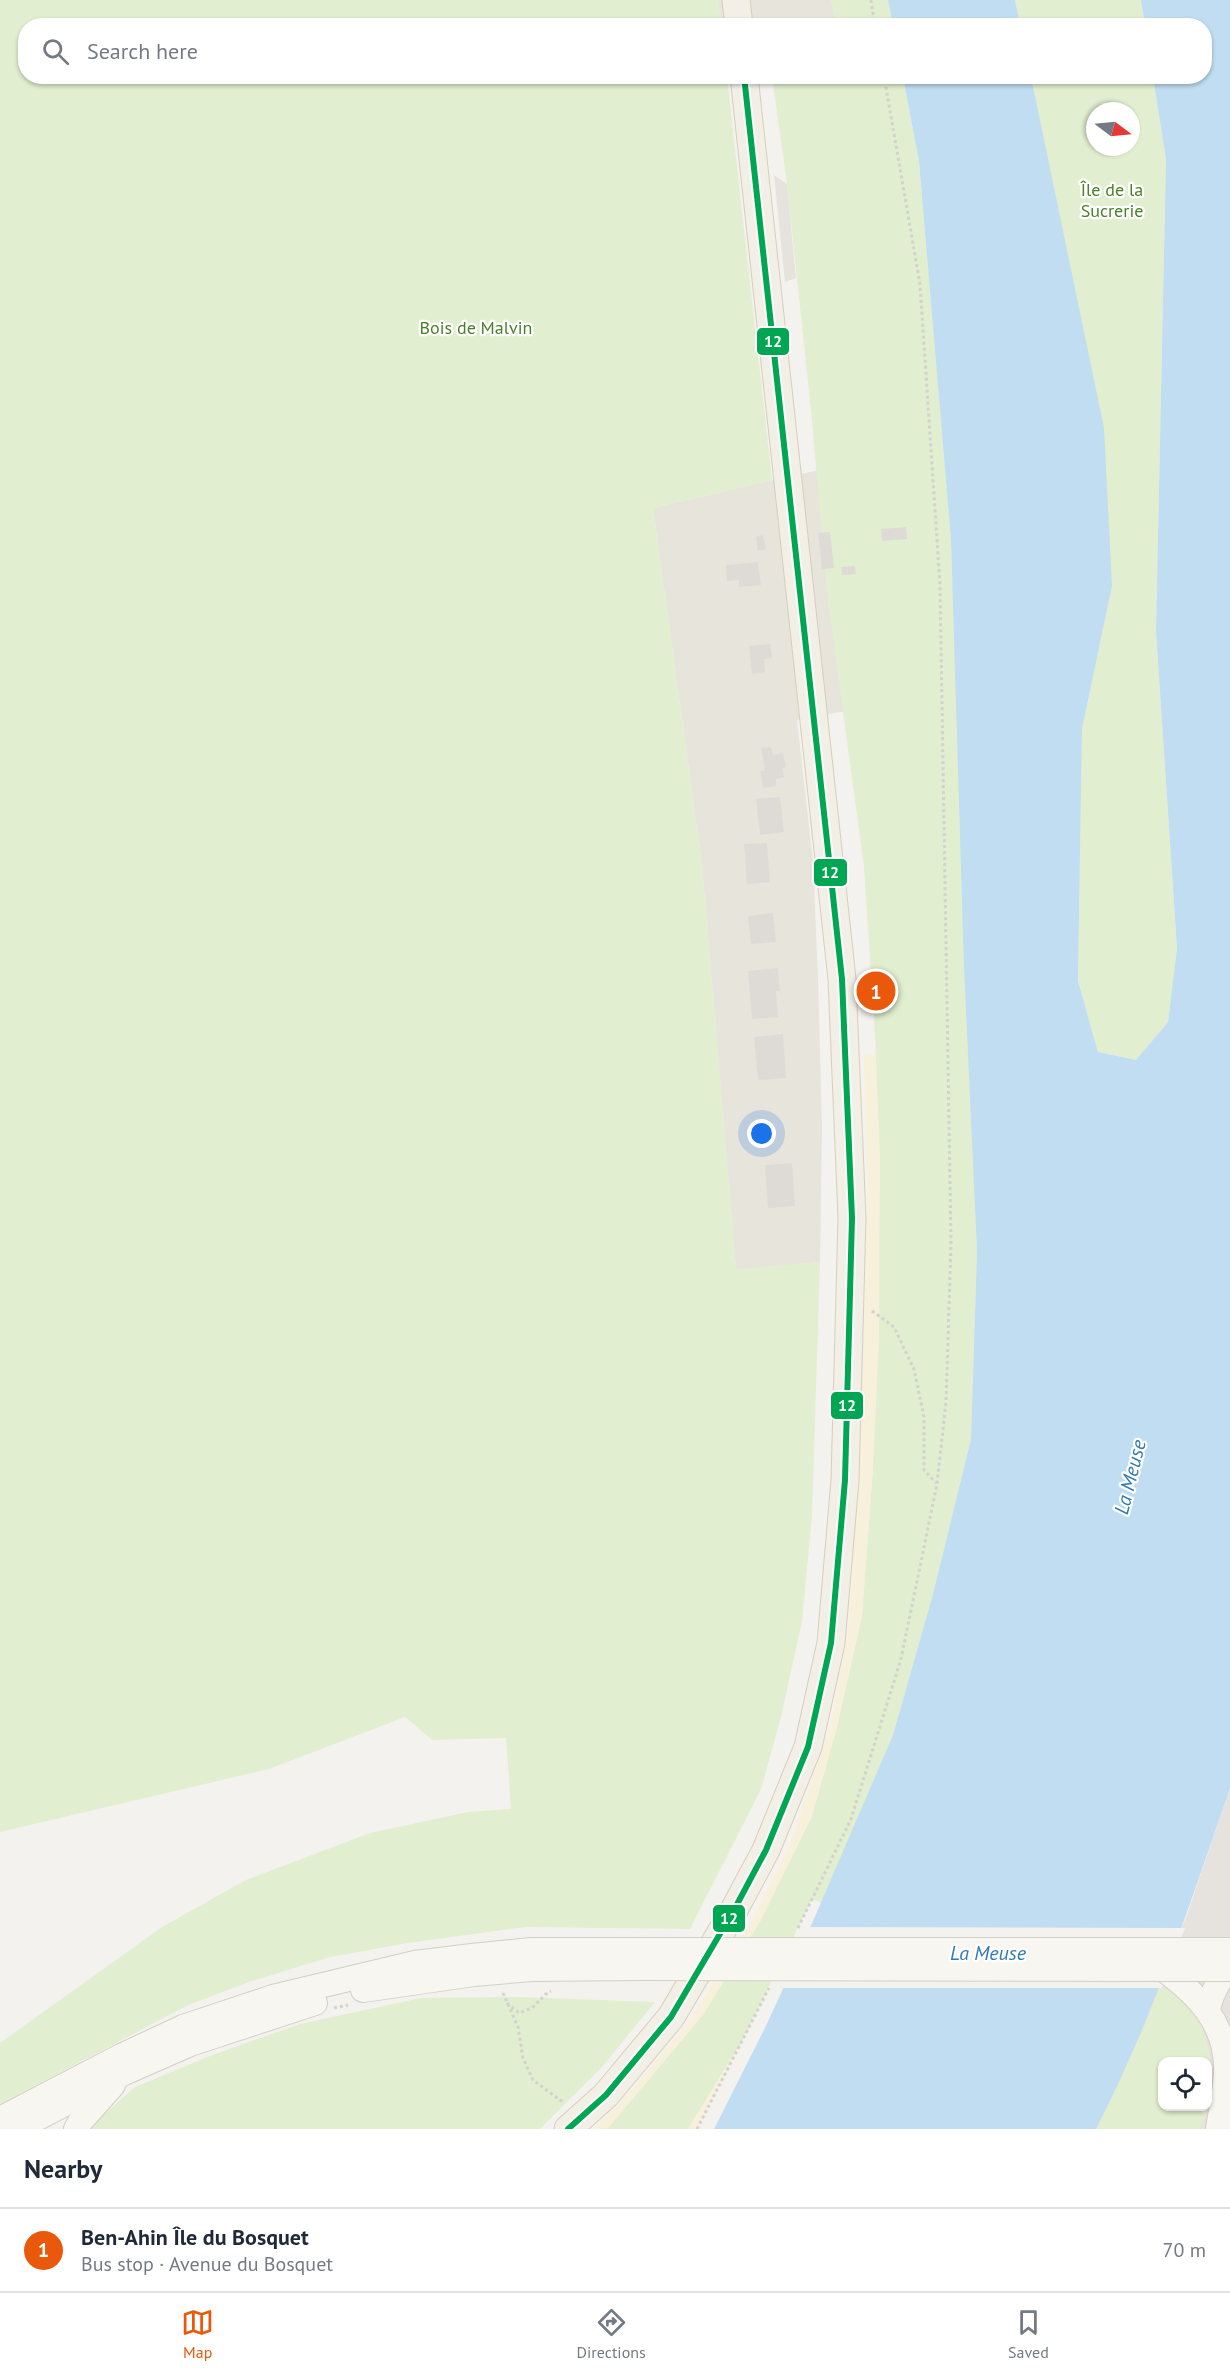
<!DOCTYPE html>
<html lang="en">
<head>
<meta charset="utf-8">
<style>
	body { margin:0; font-family:"PT Sans",sans-serif; background:#f6f6f7; color:#1f2937 }
	.controls { position:absolute; right:18px; bottom:18px; display:grid; overflow:hidden; border-radius:12px; box-shadow:0 2px 4px #0004 }
	.controls button { width:54px; height:54px; display:grid; place-items:center; padding:0; border:0; border-bottom:2px solid #e0e1e3; background:#fff; color:#1f2937; font:30px sans-serif }
	.compass { position:absolute; left:1086px; top:102px; width:54px; height:54px; border-radius:50%; background:#fff; box-shadow:0 2px 4px #0004; rotate:106deg }
	.you { position:absolute; left:762px; top:1134px; width:21px; height:21px; margin:-15px; border:4px solid #fff; border-radius:50%; background:#1a73e8; box-shadow:0 0 0 9px #1a73e833 }
	.badge { display:grid; place-items:center; width:39px; height:39px; border-radius:50%; background:#ea580c; color:#fff; font-size:20px; font-weight:700 }
	.pin { position:absolute; translate:-50% -50%; border:3px solid #fff; box-shadow:0 2px 6px #0006 }
	.list { margin:0; padding:0; list-style:none }
	h2 { display:flex; justify-content:space-between; align-items:center; height:78px; margin:0; padding:0 24px; font-size:26px }
	h2 small { font-size:20px; font-weight:400; color:#747a83 }
	.list li { display:grid; grid-template-columns:39px 1fr auto; gap:18px; align-items:center; box-sizing:border-box; height:84px; padding:0 24px; border-top:2px solid #e0e1e3 }
	.list b { display:block; font-size:22px; white-space:nowrap }
	.list p { margin:0; font-size:20px; white-space:nowrap; color:#747a83 }
	.list em { font-size:20px; font-style:normal; color:#747a83 }
	.icon { flex:none; width:33px; height:33px; fill:none; stroke:currentColor; stroke-width:2; stroke-linecap:round; stroke-linejoin:round }
	.map { position:relative; flex:none; width:1230px; height:2129px; overflow:hidden }
	.search { position:absolute; background:#fff; box-shadow:0 2px 4px #0004; left:18px; right:18px; top:18px; height:66px; display:flex; align-items:center; gap:15px; box-sizing:border-box; padding:0 21px; border-radius:24px; color:#747a83; font-size:22px }
	.sheet { height:162px; background:#fff }
	nav { display:flex; justify-content:space-around; align-items:center; box-sizing:border-box; height:84px; border-top:2px solid #e0e1e3; background:#fff; font-size:16px; color:#747a83 }
	nav a { display:grid; justify-items:center; gap:3px }
	nav .on { color:#ea580c }
	.map>svg:first-child { display:block }
	.residential { fill:#e7e4dc }
	.industrial { fill:#e6e2de; fill-rule:evenodd }
	.green { fill:#e1eecf; fill-rule:evenodd }
	.sand { fill:#f7f0da }
	.parking { fill:#e6e3df }
	.water { fill:#c0ddf1 }
	.pier { fill:#f4f2ee }
	.building { fill:#dedbd6 }
	.lines { fill:none; stroke-linecap:round; stroke-linejoin:round }
	.secondary-casing { stroke:#d3cfc5; stroke-width:26 }
	.primary-casing { stroke:#d6cebb; stroke-width:29 }
	.path { stroke:#d3d2cc; stroke-width:3; stroke-dasharray:3 3; stroke-linecap:butt }
	.secondary { stroke:#f7f6f1; stroke-width:24 }
	.primary { stroke:#f2efe6; stroke-width:27 }
	.secondary-bridge-casing { stroke:#d3cfc5; stroke-width:26; stroke-linecap:butt }
	.secondary-bridge { stroke:#f7f6f1; stroke-width:24 }
	.bus-1-casing { stroke:#fff; stroke-width:10 }
	.bus-1 { stroke:#00a651; stroke-width:6 }
	.labels { text-anchor:middle; stroke-width:4.5; stroke-linejoin:round; paint-order:stroke }
	.park-label { font-size:18px; fill:#4a7f2a; stroke:#fff }
	.water-label { font-size:20px; font-style:italic; fill:#2e7ab2; stroke:#fff }
	.line-badge { stroke:#fff; stroke-width:2 }
	.badge-label { font-size:16px; text-anchor:middle; font-weight:bold; fill:#fff }
</style>
</head>
<body>
<div class="map">
<svg width="1230" height="2129" viewBox="0 0 1230 2129">
	<rect width="100%" height="100%" fill="#f4f2ee"/>
	<g class="residential">
		<path d="M718,0H831L837,25H721Z"/>
		<path d="M920,449L927,696L797,720L813,862L818,976L822,1128L820,1262L736,1270L702,865L653,508L772,480Z"/>
	</g>
	<path class="industrial" d="M1230,1788V2129H1096L1187,1915ZM1162,2062H1208V2106H1162Z"/>
	<g class="green">
		<path d="M0,0H718L721,25L26,26V76L727,77L772,480L653,508L702,865L736,1269L820,1262L812,1516L802,1621L781,1717L761,1789L690,1929L525,1927L408,1943L330,1957L252,1981L188,2005L0,2104V2043L162,1927L246,1880L370,1833L468,1812L511,1809L506,1738L432,1740L405,1717L269,1769L0,1832Z"/>
		<path d="M831,0H888L893,25H837Z"/>
		<path d="M1015,0H1141L1145,25H1020Z"/>
		<path d="M772,77H903L919,161L951,540L977,1250L971,1439L933,1594L893,1735L822,1903L812,1899L742,2041L688,2129H607L703,2015L761,1920L812,1816L837,1727L862,1616L873,1468L880,1161L875,1035L864,867L827,593L811,410L787,184Z"/>
		<path d="M1031,77H1153L1166,158L1156,631L1177,948L1168,1022L1136,1060L1098,1052L1078,981L1082,729L1112,586ZM1095,111H1131V147H1095Z"/>
		<path d="M1159,1988C1172,1989 1177,1995 1186,2004C1216,2035 1217,2092 1200,2129H1096L1144,2027ZM1162,2062H1208V2106H1162Z"/>
		<path d="M518,1997L655,2002L602,2067L540,2129H90L95,2122L135,2087L215,2054L300,2024L421,1998Z"/>
	</g>
	<g class="sand">
		<path d="M875,1054L880,1161L879,1340L873,1468L862,1616L837,1727L812,1816L761,1920L703,2015L607,2129H593L618,2106L686,2026L752,1921L789,1847L831,1725L849,1624L861,1428L868,1191L864,1055Z"/>
		<path d="M742,2041L697,2129H688Z"/>
	</g>
	<path class="parking" d="M774,175L787,184L796,278L785,282Z"/>
	<g class="water">
		<path d="M888,0H1015L1020,25H893Z"/>
		<path d="M1141,0H1230V1788C1190,1904 1152,2020 1096,2129H714L764,2030L795,1963L893,1735L933,1594L971,1439L977,1250L964,966L951,540L919,161L903,77H1031L1104,428L1112,586L1082,729L1078,981L1098,1052L1136,1060L1168,1022L1177,948L1156,631L1166,159L1153,77L1204,76V26L1145,25Z"/>
	</g>
	<path class="pier" d="M808,1927L1185,1928L1162,1988H780Z"/>
	<g class="building">
		<path d="M906,527L907,539L882,541L881,529Z"/>
		<path d="M830,532L834,568L822,569L818,533Z"/>
		<path d="M763,535L766,549L758,551L756,537Z"/>
		<path d="M758,562L761,585L739,587V580L727,581L726,565Z"/>
		<path d="M855,566L856,574L842,575L841,567Z"/>
		<path d="M770,644L772,658L764,659L765,672L752,674L749,646Z"/>
		<path d="M771,747L773,755L783,753L786,767L783,768L784,777L776,779V786L763,788L760,771L765,770L761,748Z"/>
		<path d="M780,797L784,832L760,835L756,799Z"/>
		<path d="M767,843L770,882L747,884L744,844Z"/>
		<path d="M773,913L776,942L751,944L748,916Z"/>
		<path d="M778,968L780,991H776L778,1017L752,1019L748,971Z"/>
		<path d="M783,1034L786,1078L758,1080L754,1037Z"/>
		<path d="M792,1163L795,1206L768,1208L765,1165Z"/>
	</g>
	<g class="lines">
		<g class="secondary-casing">
			<g id="secondary">
				<path d="M1163,1969C1197,1994 1226,2023 1226,2068C1226,2088 1221,2109 1218,2129"/>
				<path d="M363,1990L474,1974L531,1969L641,1968"/>
				<path d="M1208,2009C1212,1992 1218,1980 1230,1967"/>
				<path d="M0,2119L121,2056L183,2027L273,1997L415,1963L472,1956L531,1950H641"/>
				<path d="M17,2129L124,2073L190,2044L315,2003"/>
				<path d="M76,2129L80,2122L113,2085"/>
			</g>
		</g>
		<g class="primary-casing">
			<g id="primary">
				<path d="M736,0L739,26"/>
				<path d="M568,2129L606,2095L671,2017L734,1910L766,1850L808,1747L831,1643L845,1480L852,1218L842,979L744,76"/>
			</g>
		</g>
		<g class="path">
			<path d="M871,0L875,26"/>
			<path d="M872,1311L894,1327L914,1369L924,1417V1470L936,1483"/>
			<path d="M798,1928L851,1819L901,1659L937,1484L946,1402L951,1243L940,585L920,284L884,76"/>
			<path d="M503,1993L518,2027L523,2058L533,2080L564,2103"/>
			<path d="M507,2003L519,2013L532,2008L548,1992L551,1991"/>
			<path d="M334,2008L348,2005"/>
			<path d="M697,2129L769,1988"/>
		</g>
		<use href="#secondary" class="secondary"/>
		<use href="#primary" class="primary"/>
		<g class="secondary-bridge-casing">
			<g id="secondary-bridge">
				<path d="M641,1950H1230"/>
				<path d="M641,1968L1230,1969"/>
			</g>
		</g>
		<use href="#secondary-bridge" class="secondary-bridge"/>
		<g class="bus-1-casing">
			<path id="bus-1" d="M568,2129L606,2095L671,2017L734,1910L766,1850L808,1747L831,1643L845,1480L852,1218L842,979L744,76"/>
		</g>
		<use href="#bus-1" class="bus-1"/>
	</g>
	<g class="labels">
		<g class="park-label">
			<text x="1112" y="196">Île de la<tspan x="1112" dy="21">Sucrerie</tspan></text>
			<text x="476" y="334">Bois de Malvin</text>
		</g>
		<g class="water-label">
			<text transform="translate(1130 1477) rotate(-76)" y="7">La Meuse</text>
			<text x="988" y="1960">La Meuse</text>
		</g>
	</g>
	<g class="line-badge">
		<rect x="756" y="327" width="34" height="29" rx="6" fill="#00a651"/>
		<rect x="813" y="858" width="35" height="29" rx="6" fill="#00a651"/>
		<rect x="830" y="1391" width="34" height="29" rx="6" fill="#00a651"/>
		<rect x="712" y="1904" width="34" height="29" rx="6" fill="#00a651"/>
	</g>
	<g class="badge-label">
		<text x="773" y="347">12</text>
		<text x="830" y="878">12</text>
		<text x="847" y="1411">12</text>
		<text x="729" y="1924">12</text>
	</g>
</svg>
<div class="controls">
<button><svg class="icon" aria-label="locate" viewBox="0 0 24 24"><circle cx="12" cy="12" r="6"/><path d="M12 2v4M12 18v4M2 12h4M18 12h4"/></svg></button>
</div>
<svg class="compass" viewBox="-18 -18 36 36"><path d="M0-13l5 13h-10z" fill="#e53935"/><path d="M0 13l5-13h-10z" fill="#747a83"/></svg>
<div class="you"></div>
<div class="pin badge" style="left:876px;top:991px">1</div>
<div class="search"><svg class="icon" aria-label="search" viewBox="0 0 24 24"><circle cx="10" cy="10" r="6"/><path d="M15 15l6 6"/></svg>Search here</div>
</div>
<section class="sheet">
<h2>Nearby<small></small></h2>
<ul class="list">
<li><span class="badge">1</span><div><b>Ben-Ahin Île du Bosquet</b><p>Bus stop · Avenue du Bosquet</p></div><em>70 m</em></li>
</ul>
</section>
<nav>
<a class="on"><svg class="icon" aria-label="map" viewBox="0 0 24 24"><path d="M3 6l6-2 6 2 6-2v14l-6 2-6-2-6 2zM9 4v14M15 6v14"/></svg>Map</a>
<a><svg class="icon" aria-label="directions" viewBox="0 0 24 24"><path d="M12 3l9 9-9 9-9-9zM9 14v-3h6M13 9l2 2-2 2"/></svg>Directions</a>
<a><svg class="icon" aria-label="saved" viewBox="0 0 24 24"><path d="M7 4h10v16l-5-4-5 4z"/></svg>Saved</a>
</nav>
</body>
</html>
